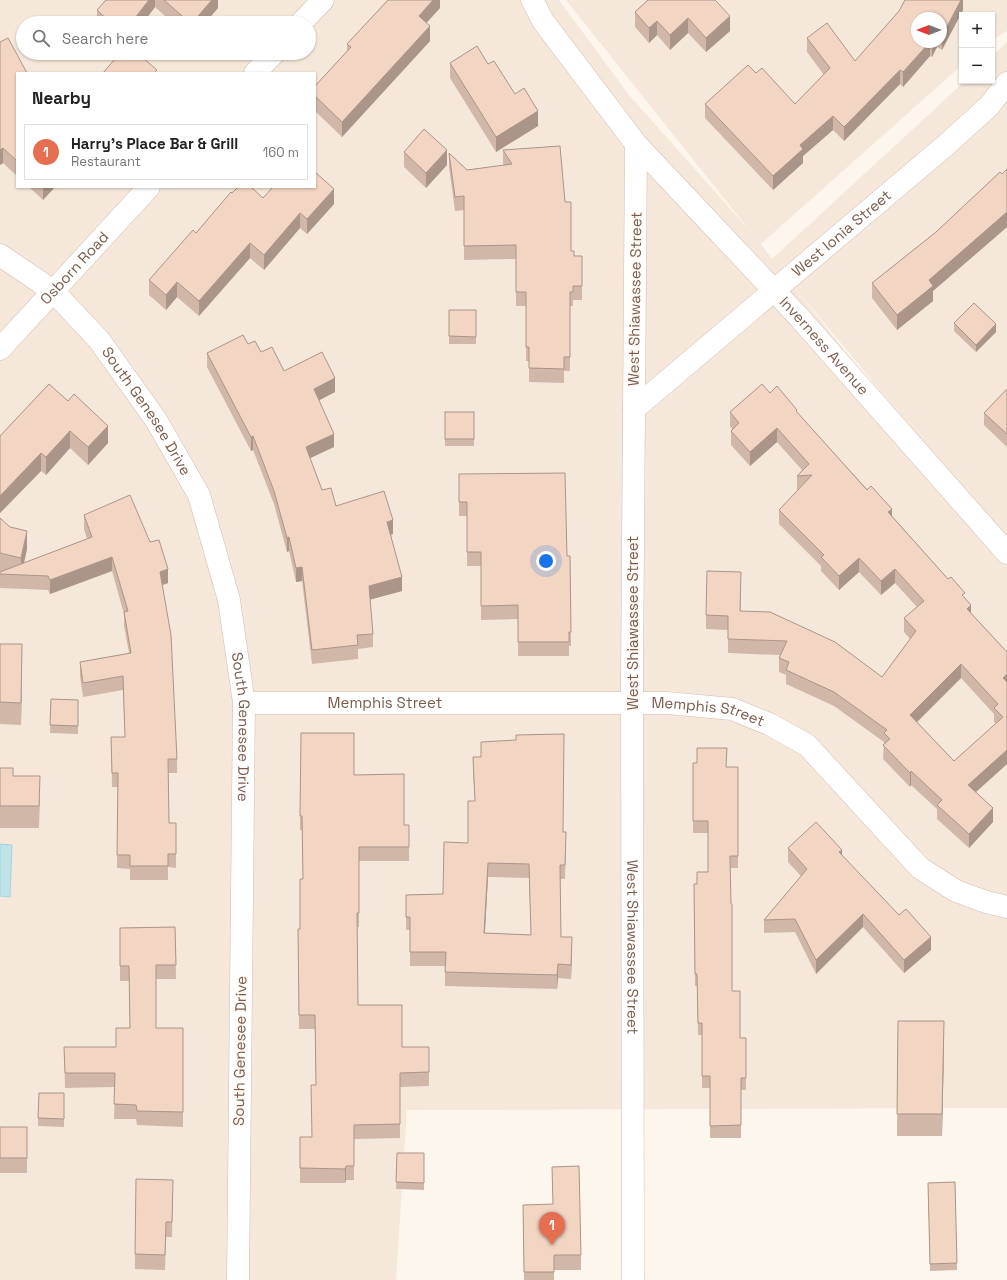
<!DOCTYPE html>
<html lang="en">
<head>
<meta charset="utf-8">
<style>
	body { margin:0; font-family:"Space Grotesk",sans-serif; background:#f6f6f6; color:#222 }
	.controls { position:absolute; right:12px; top:12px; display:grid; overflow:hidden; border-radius:0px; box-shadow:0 1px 3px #0004 }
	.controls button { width:36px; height:36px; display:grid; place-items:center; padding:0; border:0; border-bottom:1px solid #e0e0e0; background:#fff; color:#222; font:20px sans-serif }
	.compass { position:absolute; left:911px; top:12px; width:36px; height:36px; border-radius:50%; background:#fff; box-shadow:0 1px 3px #0004; rotate:270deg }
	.you { position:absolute; left:546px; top:561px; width:14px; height:14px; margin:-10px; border:3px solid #fff; border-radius:50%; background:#1a73e8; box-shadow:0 0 0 6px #1a73e833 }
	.badge { display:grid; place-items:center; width:26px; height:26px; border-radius:50%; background:#e76f51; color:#fff; font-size:13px; font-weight:700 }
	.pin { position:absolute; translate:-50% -33px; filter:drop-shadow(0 1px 2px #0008) }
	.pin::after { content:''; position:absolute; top:21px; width:14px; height:12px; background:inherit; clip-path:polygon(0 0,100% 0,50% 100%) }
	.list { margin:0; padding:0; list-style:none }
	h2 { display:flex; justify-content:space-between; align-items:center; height:52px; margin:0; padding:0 16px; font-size:17px }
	h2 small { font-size:13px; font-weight:400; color:#767676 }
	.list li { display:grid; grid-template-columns:26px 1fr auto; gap:12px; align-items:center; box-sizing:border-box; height:56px; margin:0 8px 8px; padding:0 8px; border:1px solid #e0e0e0; border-radius:0px }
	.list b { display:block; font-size:15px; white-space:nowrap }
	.list p { margin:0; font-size:13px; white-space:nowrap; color:#767676 }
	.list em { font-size:13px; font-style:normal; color:#767676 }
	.icon { flex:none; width:22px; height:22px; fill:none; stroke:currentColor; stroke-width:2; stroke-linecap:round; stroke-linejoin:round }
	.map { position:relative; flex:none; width:1007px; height:1280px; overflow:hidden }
	.search { position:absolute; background:#fff; box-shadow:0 1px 3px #0004; left:16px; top:16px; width:300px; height:44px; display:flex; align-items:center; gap:10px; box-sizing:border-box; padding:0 14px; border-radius:22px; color:#767676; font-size:15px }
	.panel { position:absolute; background:#fff; box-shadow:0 1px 3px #0004; left:16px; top:72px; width:300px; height:116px; border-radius:0px }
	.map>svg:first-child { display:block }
	.residential { fill:#f5e8da; fill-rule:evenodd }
	.water { fill:#bfe3e8; stroke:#a5d3da }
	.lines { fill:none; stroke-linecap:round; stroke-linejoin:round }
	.minor-casing { stroke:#d1beb0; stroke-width:23 }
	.minor { stroke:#fff; stroke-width:22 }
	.wall { fill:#d1b7a8; fill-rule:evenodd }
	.shaded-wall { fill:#aa9588 }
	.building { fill:#f3d5c3; stroke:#aa9588; fill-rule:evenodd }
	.labels { text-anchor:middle; stroke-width:3.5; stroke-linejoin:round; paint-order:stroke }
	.street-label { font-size:15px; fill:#7a5c4d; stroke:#fffaf3 }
</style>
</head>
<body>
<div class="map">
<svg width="1007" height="1280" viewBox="0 0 1007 1280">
	<rect width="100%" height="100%" fill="#fdf6ec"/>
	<path class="residential" d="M0,0H559L629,95L750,231L566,0H1007V31L992,40V15H962V65L761,244L772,259L965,81H992V56L1007,42V544L792,284L1007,556V1108L407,1110L396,1280H0ZM917,18H941V42H917ZM23,23H309V53H23ZM17,73H315V187H17Z"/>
	<path class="water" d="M0,844L12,845L10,897L0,896Z"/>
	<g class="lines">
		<g class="minor-casing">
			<g id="minor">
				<path id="s1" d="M532,0L543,21L636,144L632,679L633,1280"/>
				<path d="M301,23L323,0"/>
				<path d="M255,73L274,53"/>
				<path id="s2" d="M636,144L798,316L1007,553"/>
				<path id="s3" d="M0,255L53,291L99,340L156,420L199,495L229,600L244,703L238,1280"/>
				<path id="s4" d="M0,349L149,187"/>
				<path id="s5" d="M634,409L946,145L989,106L1007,83"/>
				<path id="s6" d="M244,703H667L732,709L769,724L807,745L920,868L956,891L986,902L1007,907"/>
			</g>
		</g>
		<use href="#minor" class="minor"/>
	</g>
	<g class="wall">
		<path d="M106,0H218V8L205,23H173L155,7L143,23H97V10Z"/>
		<path d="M387,0H440V8L426,23L430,41L342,137L315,111V86L347,51V44L387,1Z"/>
		<path d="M648,0L730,31L706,52L688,33L670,50L657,35L649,43L635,27V12Z"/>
		<path d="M963,0V10L942,50L937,47L932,57L930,56L903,87L900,84L844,141L833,130L803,156V163L773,190L705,118V104L756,73L795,104L824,75L807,52V38L855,61ZM941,18V42H917Z"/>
		<path d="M0,42L17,73V176L3,163L0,165Z"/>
		<path d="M450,63L515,94L538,126L496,152L450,78Z"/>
		<path d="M503,150L565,202L571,251L574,256H582V300H573V306H570V371H564V383L529,382V361H526V306H516V259L464,260V210L455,211L449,167V153L467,170L504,165L503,164Z"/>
		<path d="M404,152L447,165L426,188L404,167Z"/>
		<path d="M1007,169V227L933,291V301L897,330L872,298V283L936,232Z"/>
		<path d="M29,187H55L43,200Z"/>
		<path d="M232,193L263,198L334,204L307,234L300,228L264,270L250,258L199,316L177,297L166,310L149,295V280L196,233Z"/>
		<rect x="449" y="310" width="27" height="34"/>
		<path d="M954,323L996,332L976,352L954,331Z"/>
		<path d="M248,344L261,352L284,371L335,392L319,400L334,447L310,458L322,490L336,506L393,534L391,535L402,591L370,599L373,634V647L358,649V659L312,664L302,581L296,582L289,551L287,552L274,504L253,450L251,451L207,367V353Z"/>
		<path d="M49,384L108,443L88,465L70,448L46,475L41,471L0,513V436Z"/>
		<path d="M1007,389V447L984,425V413Z"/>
		<path d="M770,393L797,413L892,516L965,598L971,613L1007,652V764L976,792L993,822L969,848L937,819V809L911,785L910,787L883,759L884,742L834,706L786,684V675L779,672V658L780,655L728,653V630L706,629V615L741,586L740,611L882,677L910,639L904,632V618L917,607L895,583L881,595L859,572L839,590L821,571V566L779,524V510L799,490H797V476L802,470L777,442L750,466L731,445V431L732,429L730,426V412ZM961,678L994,714V722L996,724L954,761L917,722Z"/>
		<rect x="445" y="412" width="29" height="34"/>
		<path d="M459,474L567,556H570L571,646H569V656H518V619L481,620V566H467V516H459Z"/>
		<path d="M84,515L168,583L162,585L177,759V773H168L169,823H176V868L168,867V880H130V869L117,868L118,787H112L111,737H125L123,690L83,697L80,676V662L129,653L124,626V614L112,571L50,594L48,590L0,588V572L3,571H0V518L27,549L24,563L87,539L84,529Z"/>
		<path d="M0,644L22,666L21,725L0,724Z"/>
		<path d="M51,699L78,700V734L50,733Z"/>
		<path d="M481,742L564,832L566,846L565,879H560L561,937L572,951L571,979L558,978L557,989L445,986V966H410V930H406V895L443,894L468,843L475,801L473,771V757H481ZM488,877L529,878L531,935L485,933Z"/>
		<path d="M693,763L727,767H738V868H730L732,991L740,1038H746V1090H741V1138H710V1088H702V1035H698L697,986H695L694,884H697V872H708V833H693Z"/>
		<path d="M0,768L13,776L40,798L39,828H0Z"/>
		<path d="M354,775L404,825L409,847V861H359V927H357L358,1005L402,1047L429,1072V1086L400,1087V1138L354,1139V1180H346L345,1183H300V1137H312L316,1085L315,1029H299L298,929H300L303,879L302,830H300V816Z"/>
		<path d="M788,848L842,856L931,950L904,973L863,927L816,974L795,932L764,933V920L801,876L788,862Z"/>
		<path d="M175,927L176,979H156V1028H183V1127L137,1125L136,1119H114L115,1087L65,1088L64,1047H116L130,1028L129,981H120V928Z"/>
		<path d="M898,1021L944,1043L942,1136H897Z"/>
		<path d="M64,1093V1127L38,1126V1118Z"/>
		<rect x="0" y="1127" width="27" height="46"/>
		<path d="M397,1153H424V1190L396,1189Z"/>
		<path d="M552,1167L581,1255V1270H554V1280H524L523,1205L553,1204Z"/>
		<path d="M955,1182L957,1270L930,1271L928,1183Z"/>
		<path d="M173,1195L172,1237H166L165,1270L135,1269V1254Z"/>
	</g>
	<g class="shaded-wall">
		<path d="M149,0H155V7L143,23H131Z"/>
		<path d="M212,0H218V8L205,23H192Z"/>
		<path d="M433,0H440V8L419,31V16Z"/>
		<path d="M961,0H963V10L942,50V36Z"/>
		<path d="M730,16V31L706,52V38Z"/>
		<path d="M688,18V33L670,50V35Z"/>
		<path d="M657,21V35L649,43V28Z"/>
		<path d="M430,26V41L342,137V122Z"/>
		<path d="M930,42V56L903,87V72Z"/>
		<path d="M933,42H937V47L932,57V43Z"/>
		<path d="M900,70V84L844,141V127Z"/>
		<path d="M538,111V126L496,152V137Z"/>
		<path d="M833,116V130L803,156V163L773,190V176L800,145Z"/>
		<path d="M3,148V163L0,165V150Z"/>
		<path d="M447,150V165L426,188V173Z"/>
		<path d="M43,187H55L43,200Z"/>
		<path d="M334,189V204L307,234V219Z"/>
		<path d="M1007,212V227L933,291V301L897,330V315L929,280Z"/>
		<path d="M300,213V228L264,270V255Z"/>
		<path d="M250,243V258L199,316V301Z"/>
		<path d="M177,282V297L166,310V295Z"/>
		<path d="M996,324V332L976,352V345Z"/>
		<path d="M335,378V392L314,403V389Z"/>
		<path d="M108,426V443L88,465V447Z"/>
		<path d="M777,428V442L750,466V452Z"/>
		<path d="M70,431V448L46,475V457Z"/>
		<path d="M334,434V447L306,460V447Z"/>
		<path d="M253,436V450L251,451V437Z"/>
		<path d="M41,453V471L0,513V496Z"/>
		<path d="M892,509V523L888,512Z"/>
		<path d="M393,520V534L387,536V522Z"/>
		<path d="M27,531V549L21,576V558Z"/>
		<path d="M289,537V551L287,552V538Z"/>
		<path d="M112,557V571L50,594V580Z"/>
		<path d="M859,558V572L839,590V576Z"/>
		<path d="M302,567V581L296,582V568Z"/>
		<path d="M168,569V583L160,586V572Z"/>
		<path d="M895,569V583L881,595V581Z"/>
		<path d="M741,572V586L740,625V611Z"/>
		<path d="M402,577V591L369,600V586Z"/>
		<path d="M971,605V619L967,609Z"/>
		<path d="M22,644V666L21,725V703Z"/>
		<path d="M961,664V678L910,729V715Z"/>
		<path d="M1007,674V688L1003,678Z"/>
		<path d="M1007,750V764L968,799V785Z"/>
		<path d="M911,771V785L910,787V773Z"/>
		<path d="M993,808V822L969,848V834Z"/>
		<path d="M842,850V863L839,852Z"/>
		<path d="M488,863V877L484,947V933Z"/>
		<path d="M863,914V927L816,974V960Z"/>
		<path d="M572,937V951L571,979V965Z"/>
		<path d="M931,937V950L904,973V960Z"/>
		<path d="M558,964V978L557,989V975Z"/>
		<path d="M944,1021V1043L942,1136V1114Z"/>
		<path d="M346,1166V1180L345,1183V1169Z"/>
	</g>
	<g class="building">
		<path d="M106,0H149L131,23H111L97,10Z"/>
		<path d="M164,0H212L192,23H190Z"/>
		<path d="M388,0H433L419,16L430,26L342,122L315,96V86L351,47L347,44Z"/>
		<path d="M648,0H715L730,16L706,38L688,18L670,35L657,21L649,28L635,12Z"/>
		<path d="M905,0H961L942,36L941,35V18H917V42H930L903,72L900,70L844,127L833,116L800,145L803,149L773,176L705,104L748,65L756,73L762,68L795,104L830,68L807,38L827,23L855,61L899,11Z"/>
		<path d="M8,38L27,73H17V161L3,148L0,150V42Z"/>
		<path d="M477,46L488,64L494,61L515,94L524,88L538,111L496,137L450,63Z"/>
		<path d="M120,53H137L157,70L154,73H103Z"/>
		<path d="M424,129L447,150L426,173L404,152Z"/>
		<path d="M560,146L565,202H571V251H574V256H582V286H573V292H570V357H564V369L529,368V347H526V292H516V245L464,246V196L455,197L449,153L467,170L512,164L503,150Z"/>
		<path d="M1007,169V212L929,280L933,286L897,315L872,283L936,232L1000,172L1002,174Z"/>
		<path d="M315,172L334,189L307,219L300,213L264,255L250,243L199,301L177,282L166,295L149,280L193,230L196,233L231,192L232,193L238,187H251L263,198L273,187H315Z"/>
		<path d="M974,303L996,324L976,345L954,323Z"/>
		<path d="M449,310H476V337L449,336Z"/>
		<path d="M243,335L248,344L255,341L261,352L272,347L284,371L322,352L335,378L314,389L334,434L306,447L322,490L331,488L336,506L384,491L393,520L387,522L402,577L369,586L373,634L357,635L358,645L312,650L302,567L296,568L289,537L287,538L274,491L253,436L251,437L207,353Z"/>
		<path d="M49,384L68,401L74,394L108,426L88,447L70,431L46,457L41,453L0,496V436Z"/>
		<path d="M762,384L770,393L777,386L797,410L796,411L867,490L871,486L892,509L888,512L948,579L951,577L965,593L962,595L971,605L967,609L1007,652V674L1003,678L1007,682V750L968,785L993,808L969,834L937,805L942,800L911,771L910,773L883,745L890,739L884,733L887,730L834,692L786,670L789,662L779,658L787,641L728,639V616L706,615L707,571L741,572L740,611L770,612L835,642L882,677L916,631L904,618L924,601L895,569L881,581L859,558L839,576L821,557L824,555L779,510L812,475L797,476L809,464L777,428L750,452L731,431L739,423L730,412ZM961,664L998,704L994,708L1003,717L954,761L910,715Z"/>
		<path d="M1007,389V434L984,413Z"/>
		<rect x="445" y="412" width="29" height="27"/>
		<path d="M565,473L567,556H570L571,632H569V642H518V605L481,606V552H467V502H459V474Z"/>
		<path d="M130,495L150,542L159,540L168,569L160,572L171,635L177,759H168L169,823H176V854H168V866H130V855H117L118,773H112L111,737H125L123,676L83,683L80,662L131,653L124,612L128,611L112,557L50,580L48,576L0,574V572L92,537L84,515Z"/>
		<path d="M0,518L10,527L27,531L21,558L0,553Z"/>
		<path d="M0,644H22L21,703L0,702Z"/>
		<path d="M51,699L78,700V726L50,725Z"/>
		<path d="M301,733H354V775L404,774V825H409V847H359V913H357L358,1005H402V1047H429V1072L400,1073V1124L354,1125V1166H346L345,1169L300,1168V1137H312L311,1085H316L315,1015H299L298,929H300V879H303L302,816H300Z"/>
		<path d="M564,734L563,832H566L565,865H560L561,937H572L571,965L558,964L557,975L445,972L446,952H410V917H406V895L443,894L444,842L468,843V801H475L473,757H481V742L516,740V735ZM488,863L529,864L531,935L484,933Z"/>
		<path d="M697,748H727L726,767H738V856H730L731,904H732V991H740V1038H746V1078H741V1125L710,1126V1076H702V1023H698L697,974H695L694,884H697V872H708V821H693V763H697Z"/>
		<path d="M0,768H13V776H40L39,806H0Z"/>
		<path d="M816,822L842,850L839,852L899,915L906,909L931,937L904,960L863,914L816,960L795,919L764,920L807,869L788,848Z"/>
		<path d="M175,927L176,965H156V1028H183V1112L137,1111L136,1105L114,1104L115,1073H65L64,1047H116V1028H130L129,966H120V928Z"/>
		<path d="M898,1021H944L942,1114H897Z"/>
		<path d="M39,1093H64V1119L38,1118Z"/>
		<rect x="0" y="1127" width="27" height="31"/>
		<path d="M397,1153H424V1183L396,1182Z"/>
		<path d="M579,1166L581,1255H554V1272H524L523,1205L553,1204L552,1167Z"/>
		<path d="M136,1179L173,1180L172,1222H166L165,1255L135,1254Z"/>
		<path d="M955,1182L957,1263L930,1264L928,1183Z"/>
	</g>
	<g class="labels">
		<g class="street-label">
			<text dy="5" stroke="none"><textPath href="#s5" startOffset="272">West Ionia Street</textPath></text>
			<text dy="5" stroke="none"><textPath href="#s4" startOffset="110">Osborn Road</textPath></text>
			<text transform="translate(635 299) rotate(-89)" y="5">West Shiawassee Street</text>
			<text dy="5" stroke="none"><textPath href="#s2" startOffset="276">Inverness Avenue</textPath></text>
			<text dy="5" stroke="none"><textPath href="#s3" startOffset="217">South Genesee Drive</textPath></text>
			<text transform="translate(633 623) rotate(-90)" y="5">West Shiawassee Street</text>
			<text dy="5" stroke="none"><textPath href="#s6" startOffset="141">Memphis Street</textPath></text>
			<text dy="5" stroke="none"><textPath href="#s6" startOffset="465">Memphis Street</textPath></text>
			<text dy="5" stroke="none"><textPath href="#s3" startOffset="553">South Genesee Drive</textPath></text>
			<text dy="5" stroke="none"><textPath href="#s1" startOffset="981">West Shiawassee Street</textPath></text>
			<text transform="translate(240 1051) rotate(-89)" y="5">South Genesee Drive</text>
		</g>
	</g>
</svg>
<div class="controls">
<button>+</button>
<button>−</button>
</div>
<svg class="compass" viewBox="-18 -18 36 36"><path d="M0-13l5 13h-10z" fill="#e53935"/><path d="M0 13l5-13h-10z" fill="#767676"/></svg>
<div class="you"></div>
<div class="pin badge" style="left:552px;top:1245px">1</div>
<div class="search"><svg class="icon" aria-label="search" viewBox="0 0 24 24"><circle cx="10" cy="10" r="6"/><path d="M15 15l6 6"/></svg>Search here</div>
<section class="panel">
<h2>Nearby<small></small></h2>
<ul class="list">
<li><span class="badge">1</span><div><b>Harry's Place Bar &amp; Grill</b><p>Restaurant</p></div><em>160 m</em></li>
</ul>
</section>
</div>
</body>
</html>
